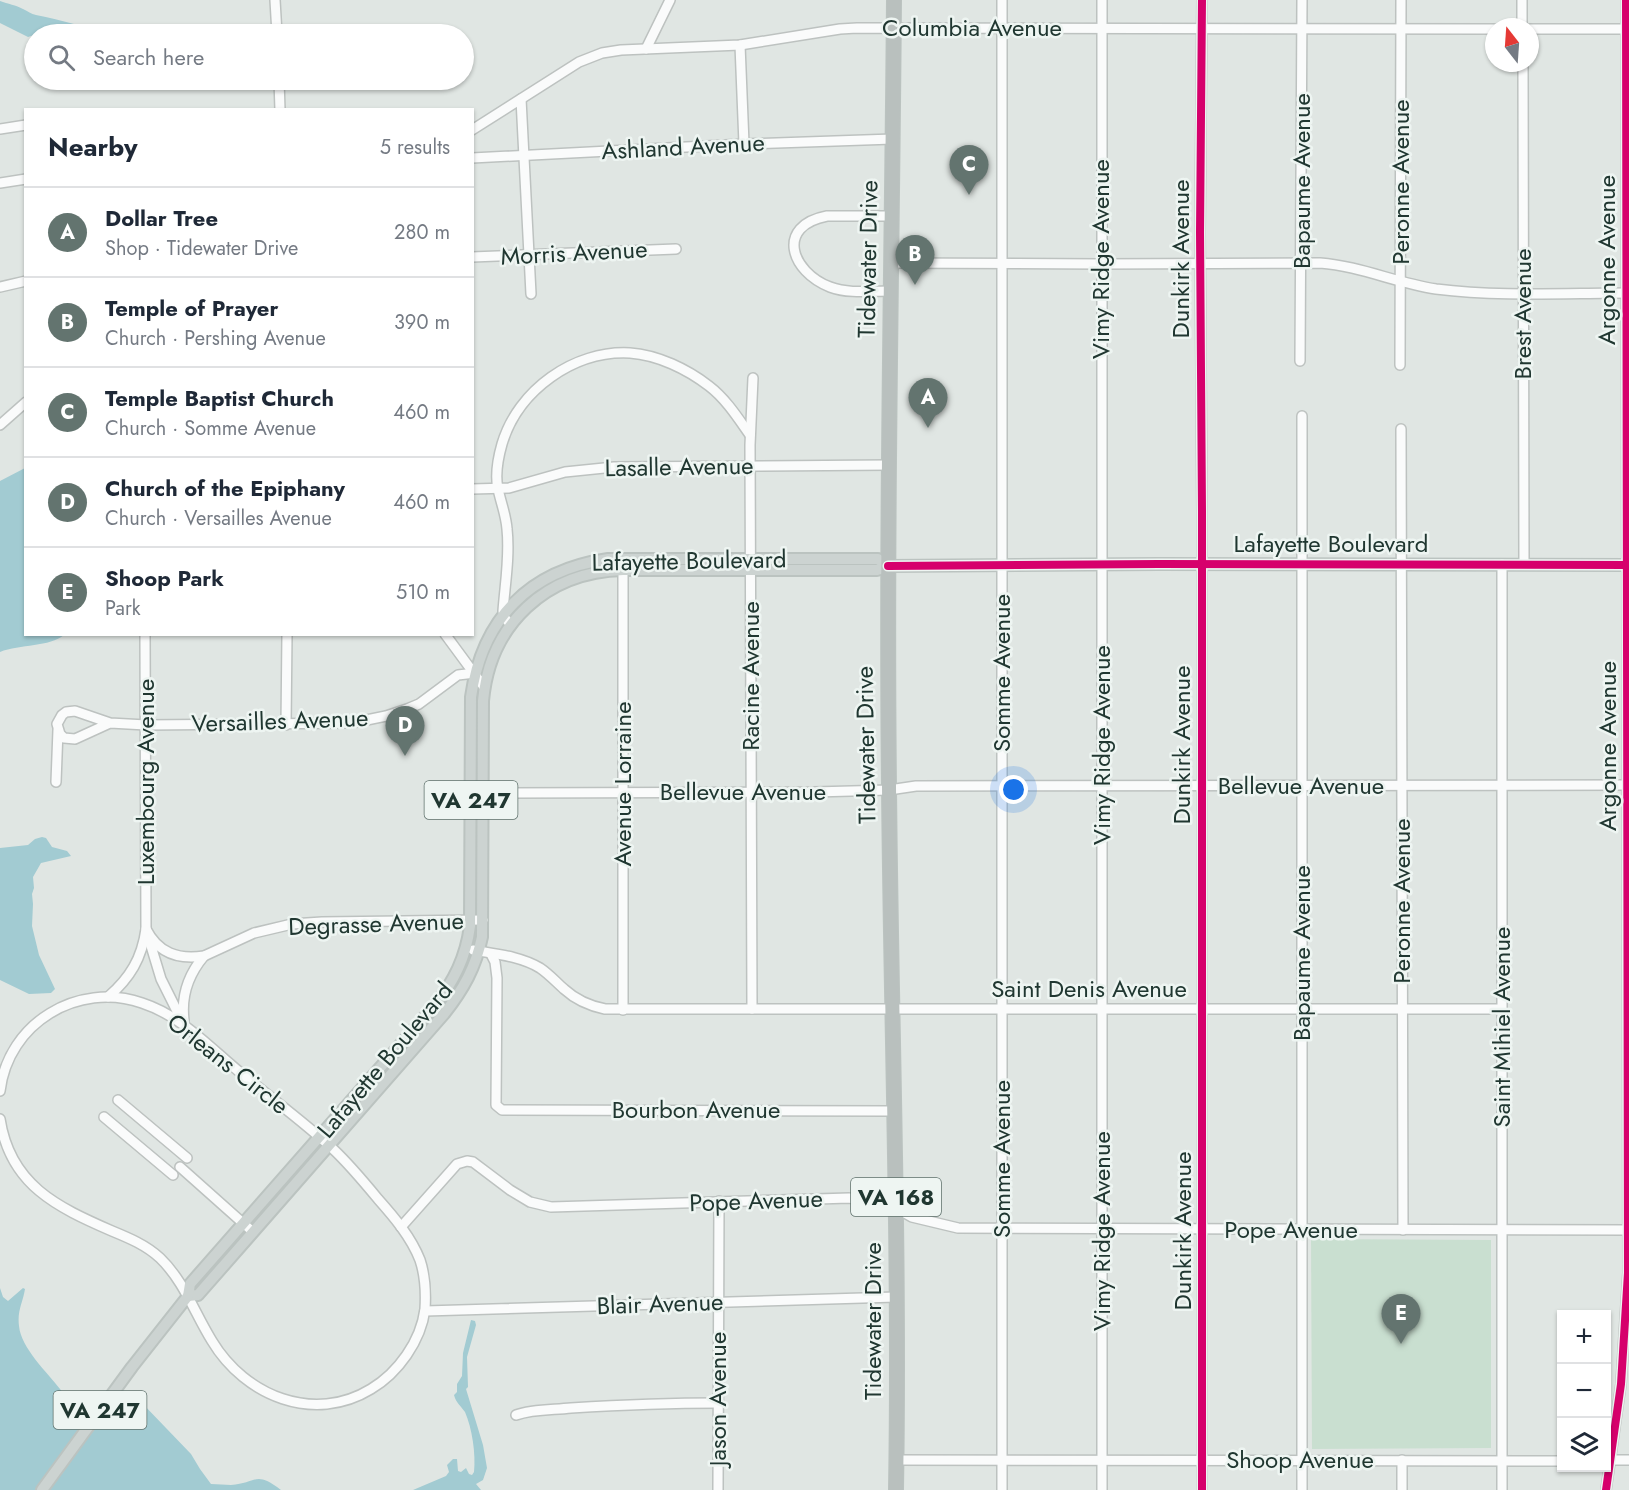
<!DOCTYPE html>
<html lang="en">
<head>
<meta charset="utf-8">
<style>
	body { margin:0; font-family:Jost,sans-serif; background:#f6f6f7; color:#1f2937 }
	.controls { position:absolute; right:18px; bottom:18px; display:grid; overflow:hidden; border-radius:0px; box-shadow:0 2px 4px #0004 }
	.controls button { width:54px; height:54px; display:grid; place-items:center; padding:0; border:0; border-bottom:2px solid #e0e1e3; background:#fff; color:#1f2937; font:30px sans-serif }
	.compass { position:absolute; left:1485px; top:18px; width:54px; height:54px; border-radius:50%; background:#fff; box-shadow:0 2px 4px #0004; rotate:343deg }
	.you { position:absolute; left:1014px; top:790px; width:21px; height:21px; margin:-15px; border:4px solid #fff; border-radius:50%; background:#1a73e8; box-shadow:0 0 0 9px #1a73e833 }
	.badge { display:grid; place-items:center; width:39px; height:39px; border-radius:50%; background:#63746f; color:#fff; font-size:20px; font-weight:700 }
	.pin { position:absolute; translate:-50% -50px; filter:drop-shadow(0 2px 3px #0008) }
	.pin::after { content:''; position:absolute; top:32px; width:21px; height:18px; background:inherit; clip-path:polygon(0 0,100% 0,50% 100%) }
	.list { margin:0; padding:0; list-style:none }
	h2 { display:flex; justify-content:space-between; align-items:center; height:78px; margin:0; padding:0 24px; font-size:26px }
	h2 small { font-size:20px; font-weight:400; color:#747a83 }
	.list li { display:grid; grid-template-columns:39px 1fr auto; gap:18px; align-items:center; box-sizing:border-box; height:90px; padding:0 24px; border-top:2px solid #e0e1e3 }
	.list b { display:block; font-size:22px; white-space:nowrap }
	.list p { margin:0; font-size:20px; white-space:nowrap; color:#747a83 }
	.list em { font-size:20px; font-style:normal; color:#747a83 }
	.icon { flex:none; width:33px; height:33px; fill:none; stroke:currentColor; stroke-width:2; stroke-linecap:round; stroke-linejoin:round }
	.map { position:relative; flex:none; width:1629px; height:1490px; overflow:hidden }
	.search { position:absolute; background:#fff; box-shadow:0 2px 4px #0004; left:24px; top:24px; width:450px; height:66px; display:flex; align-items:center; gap:15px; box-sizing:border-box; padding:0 21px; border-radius:33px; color:#747a83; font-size:22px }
	.panel { position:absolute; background:#fff; box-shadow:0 2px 4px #0004; left:24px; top:108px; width:450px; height:528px; border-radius:0px }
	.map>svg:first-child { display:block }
	.green { fill:#c9dfd0 }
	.water { fill:#a2cbd2 }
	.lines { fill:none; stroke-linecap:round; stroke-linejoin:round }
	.minor-casing { stroke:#bdc2c0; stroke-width:12 }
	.major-casing { stroke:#bbc3c0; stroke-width:14 }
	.highway-casing { stroke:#bbc3c0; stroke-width:16 }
	.minor { stroke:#fafbfb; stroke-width:9 }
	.major { stroke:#ccd3d1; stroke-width:10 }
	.highway { stroke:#b9c0be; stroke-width:14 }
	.cycleway-casing { stroke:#eef5f2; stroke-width:11 }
	.cycleway { stroke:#d6006c; stroke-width:8 }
	.labels { text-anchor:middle; stroke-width:5; stroke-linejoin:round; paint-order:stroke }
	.shield { fill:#eef5f2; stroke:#5e706b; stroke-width:1.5 }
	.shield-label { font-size:22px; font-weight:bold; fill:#203731 }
	.street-label { font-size:24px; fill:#203731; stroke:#eef5f2 }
</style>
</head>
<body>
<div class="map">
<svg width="1629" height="1490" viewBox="0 0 1629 1490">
	<rect width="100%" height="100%" fill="#e0e6e3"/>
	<path class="green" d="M1311,1239L1491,1240V1448L1312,1449Z"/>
	<g class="water">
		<path d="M0,1C8,4 16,5 23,9C28,11 31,14 36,15C62,20 88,28 113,34H37L28,37L0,23Z"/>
		<path d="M25,468L26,634L64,635C50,647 20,644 0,652V481Z"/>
		<path d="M42,837L46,838L52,847L67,851L71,856L41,863L33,877L34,888L32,894L33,904L32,926L39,955L55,989L51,993L29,994L0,980V848L28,845L35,839Z"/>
		<path d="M0,1288L3,1297L8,1301L23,1288L25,1289C23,1302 17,1311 19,1326C21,1348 47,1372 60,1389C65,1395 69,1402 74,1408L80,1410L128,1395L141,1402L191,1454L200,1469L211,1484C218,1484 225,1485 231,1485C257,1483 255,1470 281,1490H0Z"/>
		<path d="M471,1320L475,1321L476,1325L467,1357L468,1387L466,1389L483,1445L487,1468L483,1480L476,1484L481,1490H413L446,1476L449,1472L447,1465L453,1459H457L458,1471L461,1472L466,1468L469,1474L472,1475L474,1472C476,1454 472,1428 465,1412C461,1406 456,1403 454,1395L457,1392V1384L462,1376L463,1353Z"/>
	</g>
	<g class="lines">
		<g class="minor-casing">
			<g id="minor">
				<path d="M275,0L277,34"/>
				<path d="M1002,0V1490"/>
				<path d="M1522,0V27"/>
				<path d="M1530,29H1629"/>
				<path d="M740,45L744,144"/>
				<path d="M646,49L670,0"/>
				<path d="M1523,63L1524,565"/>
				<path d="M279,80L280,110"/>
				<path d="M521,99L531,294"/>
				<path d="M0,129L26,125"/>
				<path d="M472,130L579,62L602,53L621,50L740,45L840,29L857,28L1494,29"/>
				<path d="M472,158L744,144L893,139"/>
				<path d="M0,183L26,179"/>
				<path d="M472,257L676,249"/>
				<path d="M890,263L1101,264L1320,263C1360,266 1396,283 1436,289C1500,297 1565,293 1629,293"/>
				<path d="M0,287L26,281"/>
				<path d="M890,291C870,291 849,294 830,287C791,272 775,226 827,216H892"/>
				<path d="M1300,361L1302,0"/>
				<path d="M1400,365L1401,0"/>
				<path d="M1302,416V1490"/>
				<path d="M0,425L26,402"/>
				<path d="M1401,429L1403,1230"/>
				<path d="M472,489L509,488L565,472L614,467L889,465"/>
				<path d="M1502,564V1490"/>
				<path d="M623,565V1010"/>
				<path d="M511,625L504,617L503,611C505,584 510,556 507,529C506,515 501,503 498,489C495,475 498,458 502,444C518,390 574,350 630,353C658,355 687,369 709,386C726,399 738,418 750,435"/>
				<path d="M445,634L484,687"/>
				<path d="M110,723L75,711L66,712L62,715L57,724L60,734L64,738L75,739L110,723L146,725L352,723L386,716L407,709L419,704L458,675L475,673"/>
				<path d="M286,725L287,634"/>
				<path d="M56,782L58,730"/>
				<path d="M471,793L814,792L889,790L916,786L1627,785"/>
				<path d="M146,929C158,953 178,960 204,956L254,933L292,924L322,922L483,920"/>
				<path d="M148,936L161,979L183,1023"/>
				<path d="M473,950C495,954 520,956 540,968C549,974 556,982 564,989C576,1000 590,1006 605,1009H1501"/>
				<path d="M491,954L495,962L497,978L496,1105L502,1110L894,1111"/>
				<path d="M108,997C130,978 142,958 146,929L145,634"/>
				<path d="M752,1009L750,445L753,378"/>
				<path d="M184,1020C181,996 188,975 204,956"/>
				<path d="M0,1091C8,1023 78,981 142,1003C182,1016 210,1048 242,1074C272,1099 304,1122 333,1149C349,1164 364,1182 378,1199C394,1217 411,1237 420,1260C425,1275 426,1293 425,1309C421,1341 398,1373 371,1389C314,1424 245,1396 212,1341C195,1314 184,1281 160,1258C146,1245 129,1238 112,1231C57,1207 10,1185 0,1119"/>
				<path d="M118,1100L187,1158"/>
				<path d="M104,1117L173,1175"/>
				<path d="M180,1167L253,1232"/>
				<path d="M401,1227L457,1164L467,1161L473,1162L510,1190L530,1202L551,1207L849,1198L896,1208L912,1217L958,1228L1629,1230"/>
				<path d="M425,1311L896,1297"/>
				<path d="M516,1415C533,1409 553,1410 571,1408C620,1405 669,1403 719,1403"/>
				<path d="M895,1460L1562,1461"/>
				<path d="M1402,1460V1490"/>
				<path d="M1606,1460H1629"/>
				<path d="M718,1490L719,1201"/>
				<path d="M1102,1490V0"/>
				<path d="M1202,1490V511L1200,232L1202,0"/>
				<path d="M1606,1490L1621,1384L1628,1273L1626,0"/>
			</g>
		</g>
		<g class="major-casing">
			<g id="major">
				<path d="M188,1296L198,1295L444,1014C463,990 476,967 482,937L483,701C490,624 546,572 623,570H877L888,566L1159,564L1629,565"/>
				<path d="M42,1490L132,1367L188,1296L190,1284L435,1005C454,981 466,957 470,926L471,697C482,619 529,570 608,559H878L888,566"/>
			</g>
		</g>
		<g class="highway-casing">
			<path id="highway" d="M894,0C892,262 886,524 889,786C891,1021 900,1255 896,1490"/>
		</g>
		<use href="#minor" class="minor"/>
		<use href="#major" class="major"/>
		<use href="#highway" class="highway"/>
		<g class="cycleway-casing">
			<g id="cycleway">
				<path d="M888,566L1159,564L1629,565"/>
				<path d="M1202,1490V511L1200,232L1202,0"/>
				<path d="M1606,1490L1621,1384L1628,1273L1626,0"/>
			</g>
		</g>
		<use href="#cycleway" class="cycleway"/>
	</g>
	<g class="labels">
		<g class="shield">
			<rect x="424.5" y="781" width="93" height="38" rx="4.5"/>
			<rect x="851" y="1178" width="90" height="38" rx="4.5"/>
			<rect x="53.5" y="1391" width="93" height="38" rx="4.5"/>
		</g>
		<g class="shield-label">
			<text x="471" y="808">VA 247</text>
			<text x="896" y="1205">VA 168</text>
			<text x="100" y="1418">VA 247</text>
		</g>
		<g class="street-label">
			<text x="972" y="36">Columbia Avenue</text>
			<text transform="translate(683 147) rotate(-3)" y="8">Ashland Avenue</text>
			<text transform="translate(1302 181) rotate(-90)" y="8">Bapaume Avenue</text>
			<text transform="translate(1401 182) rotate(-90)" y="8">Peronne Avenue</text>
			<text transform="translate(574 253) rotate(-3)" y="8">Morris Avenue</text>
			<text transform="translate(868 259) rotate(-89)" y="8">Tidewater Drive</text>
			<text transform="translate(1101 259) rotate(-90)" y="8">Vimy Ridge Avenue</text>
			<text transform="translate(1181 259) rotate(-90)" y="8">Dunkirk Avenue</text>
			<text transform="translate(1607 260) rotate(-90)" y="8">Argonne Avenue</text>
			<text transform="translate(1523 314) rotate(-90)" y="8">Brest Avenue</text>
			<text transform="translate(679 467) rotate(-1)" y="8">Lasalle Avenue</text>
			<text x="1331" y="552">Lafayette Boulevard</text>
			<text transform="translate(689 561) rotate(-1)" y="8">Lafayette Boulevard</text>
			<text transform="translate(1002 673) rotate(-90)" y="8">Somme Avenue</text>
			<text transform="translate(751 676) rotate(-90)" y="8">Racine Avenue</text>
			<text transform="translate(280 721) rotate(-2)" y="8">Versailles Avenue</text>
			<text transform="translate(866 745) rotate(-91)" y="8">Tidewater Drive</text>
			<text transform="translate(1102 745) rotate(-90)" y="8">Vimy Ridge Avenue</text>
			<text transform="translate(1182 745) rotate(-90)" y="8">Dunkirk Avenue</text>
			<text transform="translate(1608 746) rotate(-90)" y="8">Argonne Avenue</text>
			<text transform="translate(146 782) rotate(-90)" y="8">Luxembourg Avenue</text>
			<text transform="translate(623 784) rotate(-90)" y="8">Avenue Lorraine</text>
			<text x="1301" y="794">Bellevue Avenue</text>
			<text x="743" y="800">Bellevue Avenue</text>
			<text transform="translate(1402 901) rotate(-90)" y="8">Peronne Avenue</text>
			<text transform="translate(376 924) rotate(-2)" y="8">Degrasse Avenue</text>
			<text transform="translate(1302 953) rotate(-90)" y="8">Bapaume Avenue</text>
			<text x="1089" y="997">Saint Denis Avenue</text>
			<text transform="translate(1502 1027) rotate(-90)" y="8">Saint Mihiel Avenue</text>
			<text transform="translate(385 1060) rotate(-50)" y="8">Lafayette Boulevard</text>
			<text transform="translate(228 1064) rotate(38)" y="8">Orleans Circle</text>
			<text x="696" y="1118">Bourbon Avenue</text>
			<text transform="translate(1002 1159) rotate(-90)" y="8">Somme Avenue</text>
			<text transform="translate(756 1201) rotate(-2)" y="8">Pope Avenue</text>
			<text x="1291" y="1238">Pope Avenue</text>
			<text transform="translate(1102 1231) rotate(-90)" y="8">Vimy Ridge Avenue</text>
			<text transform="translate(1183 1231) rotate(-90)" y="8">Dunkirk Avenue</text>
			<text transform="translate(660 1304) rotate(-2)" y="8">Blair Avenue</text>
			<text transform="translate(873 1321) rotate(-90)" y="8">Tidewater Drive</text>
			<text transform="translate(718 1399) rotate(-90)" y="8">Jason Avenue</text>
			<text x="1300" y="1468">Shoop Avenue</text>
		</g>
	</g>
</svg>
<div class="controls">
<button>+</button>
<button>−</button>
<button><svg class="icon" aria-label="layers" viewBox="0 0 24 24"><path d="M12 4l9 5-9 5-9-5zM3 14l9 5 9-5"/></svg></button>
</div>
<svg class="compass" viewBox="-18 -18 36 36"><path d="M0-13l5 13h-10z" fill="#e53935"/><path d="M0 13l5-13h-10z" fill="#747a83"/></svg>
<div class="you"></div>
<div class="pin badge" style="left:928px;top:428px">A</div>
<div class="pin badge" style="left:915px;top:285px">B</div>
<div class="pin badge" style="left:969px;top:195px">C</div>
<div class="pin badge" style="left:405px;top:756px">D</div>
<div class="pin badge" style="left:1401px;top:1344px">E</div>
<div class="search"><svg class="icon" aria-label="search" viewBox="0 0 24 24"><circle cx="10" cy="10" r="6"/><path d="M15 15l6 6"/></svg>Search here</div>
<section class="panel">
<h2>Nearby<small>5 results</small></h2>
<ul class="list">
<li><span class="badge">A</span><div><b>Dollar Tree</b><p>Shop · Tidewater Drive</p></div><em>280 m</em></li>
<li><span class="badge">B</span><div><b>Temple of Prayer</b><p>Church · Pershing Avenue</p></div><em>390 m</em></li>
<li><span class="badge">C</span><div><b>Temple Baptist Church</b><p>Church · Somme Avenue</p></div><em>460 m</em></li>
<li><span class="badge">D</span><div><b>Church of the Epiphany</b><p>Church · Versailles Avenue</p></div><em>460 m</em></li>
<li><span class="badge">E</span><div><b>Shoop Park</b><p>Park</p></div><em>510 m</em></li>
</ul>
</section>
</div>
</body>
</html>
